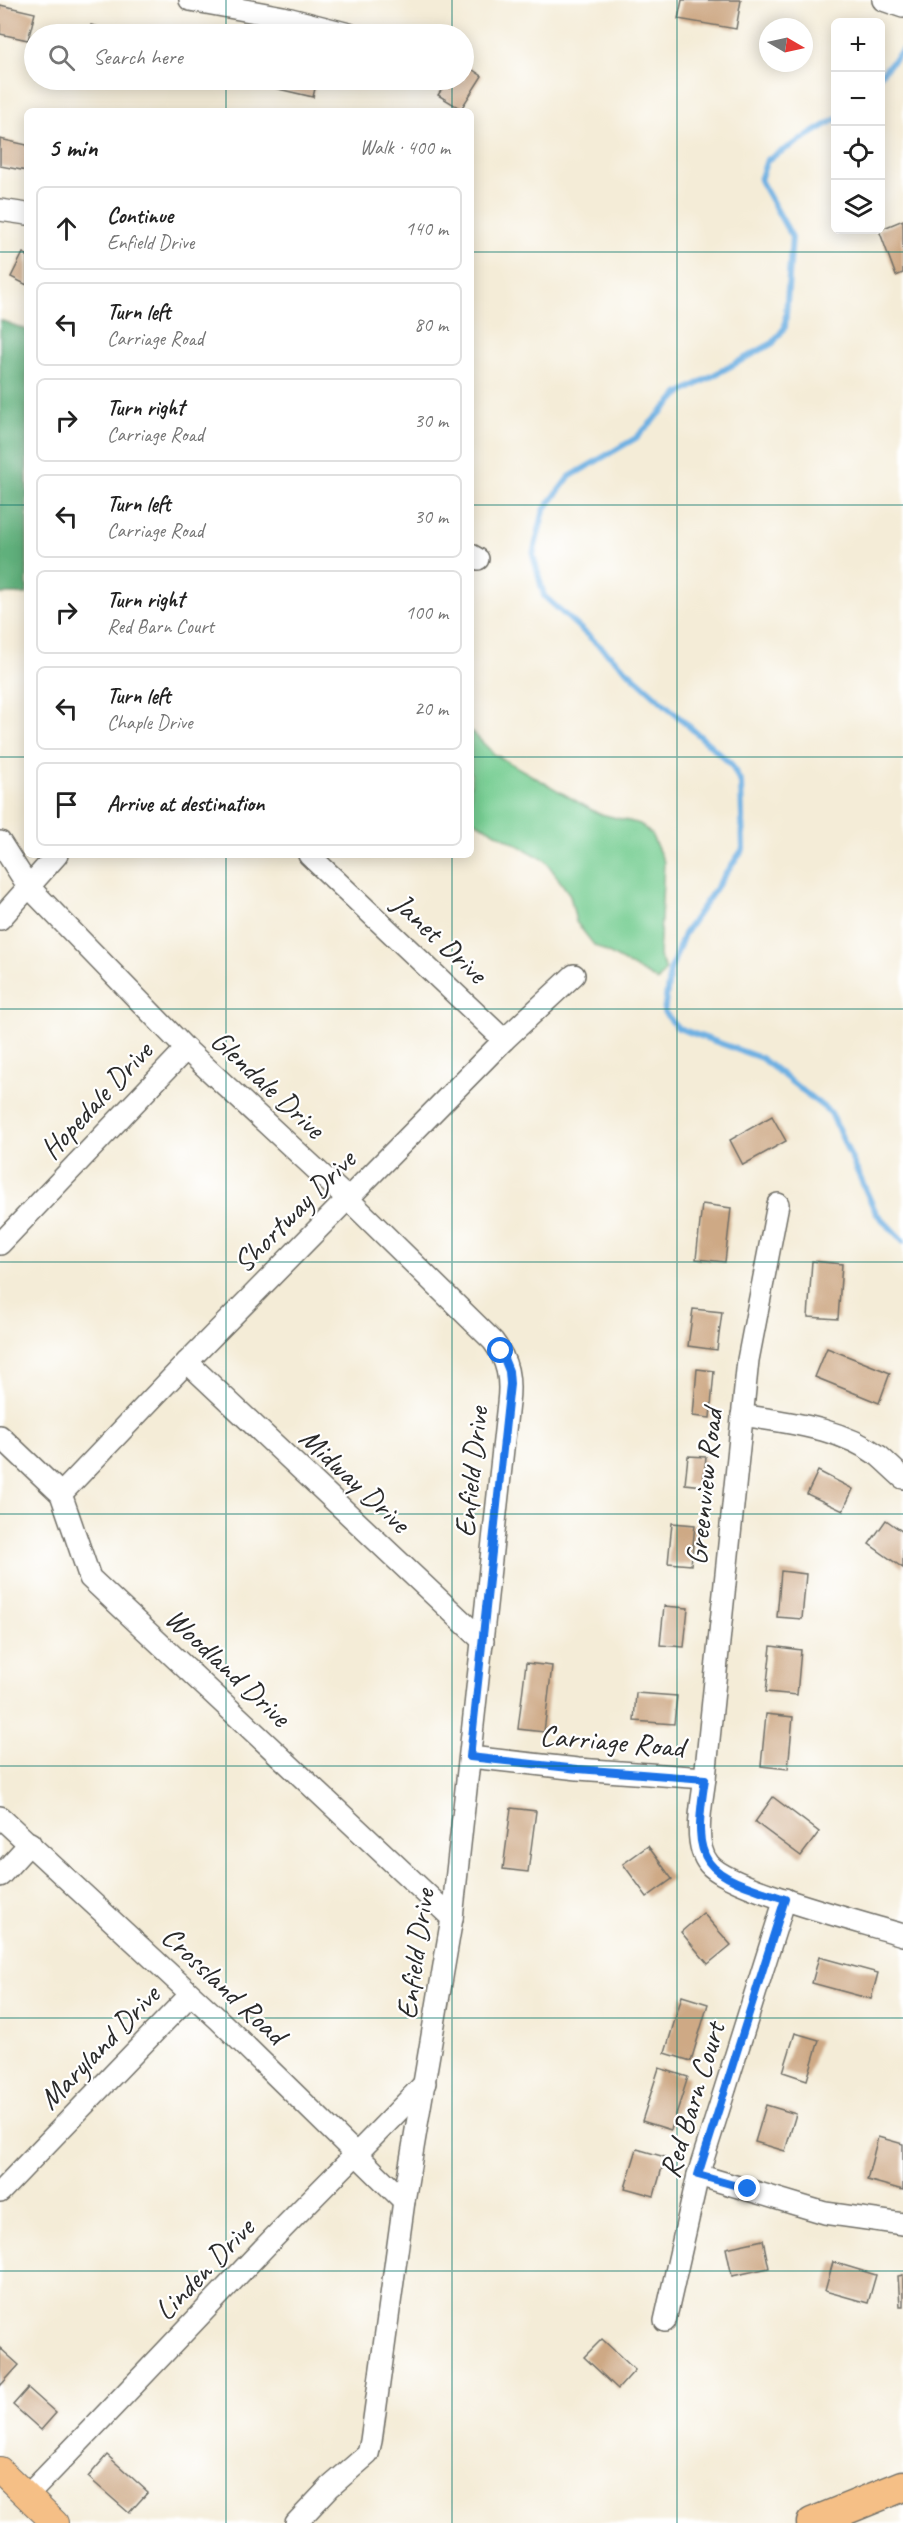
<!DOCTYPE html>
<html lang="en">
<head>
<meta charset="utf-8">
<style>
	body { margin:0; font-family:Caveat,sans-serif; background:#f2f2f2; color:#222 }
	.controls { position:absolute; right:18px; top:18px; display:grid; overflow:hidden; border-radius:9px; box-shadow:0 3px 15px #0003 }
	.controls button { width:54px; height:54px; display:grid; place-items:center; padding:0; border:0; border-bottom:2px solid #e0e0e0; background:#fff; color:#222; font:30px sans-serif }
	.compass { position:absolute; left:759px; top:18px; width:54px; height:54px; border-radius:50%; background:#fff; box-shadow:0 3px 15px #0003; rotate:99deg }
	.stop { position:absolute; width:18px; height:18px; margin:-14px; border:4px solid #1a73e8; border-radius:50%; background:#fff }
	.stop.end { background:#1a73e8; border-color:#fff; box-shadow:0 2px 6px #0008 }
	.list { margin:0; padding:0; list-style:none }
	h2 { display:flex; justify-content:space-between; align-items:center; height:78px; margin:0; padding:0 24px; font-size:26px }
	h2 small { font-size:20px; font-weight:400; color:#767676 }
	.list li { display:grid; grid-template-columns:39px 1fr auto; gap:18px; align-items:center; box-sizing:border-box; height:84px; margin:0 12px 12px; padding:0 12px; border:2px solid #e0e0e0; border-radius:9px }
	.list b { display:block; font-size:22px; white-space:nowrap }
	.list p { margin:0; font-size:20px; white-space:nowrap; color:#767676 }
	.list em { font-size:20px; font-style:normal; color:#767676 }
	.icon { flex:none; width:33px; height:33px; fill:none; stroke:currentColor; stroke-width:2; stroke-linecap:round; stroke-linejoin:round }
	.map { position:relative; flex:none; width:903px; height:2523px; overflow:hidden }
	.search { position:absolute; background:#fff; box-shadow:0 3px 15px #0003; left:24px; top:24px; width:450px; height:66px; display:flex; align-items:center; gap:15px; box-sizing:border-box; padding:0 21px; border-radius:33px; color:#767676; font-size:22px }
	.panel { position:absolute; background:#fff; box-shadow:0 3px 15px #0003; left:24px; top:108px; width:450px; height:750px; border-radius:9px }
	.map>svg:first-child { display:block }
	.green { fill:#76cd92; stroke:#507c5e; stroke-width:1.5 }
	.forest { fill:#60b07c; stroke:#466e54; stroke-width:1.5 }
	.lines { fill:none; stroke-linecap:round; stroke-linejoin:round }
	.stream { stroke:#6eb0e2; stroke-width:6 }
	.building { fill:#cea985 }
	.minor-casing { stroke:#716f67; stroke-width:24 }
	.major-casing { stroke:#716f67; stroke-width:28 }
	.highway-casing { stroke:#716f67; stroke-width:33 }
	.minor { stroke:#fff; stroke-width:21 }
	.major { stroke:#f5bf86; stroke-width:26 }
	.highway { stroke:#f5bf86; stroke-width:30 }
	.route { stroke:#1a73e8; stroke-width:8 }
	.grid { fill:none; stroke:#0f766e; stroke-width:1.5; stroke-opacity:0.55 }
	.labels { text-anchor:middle; stroke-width:4.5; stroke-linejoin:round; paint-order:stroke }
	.street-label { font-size:30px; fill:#2b2b2b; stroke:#fff }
</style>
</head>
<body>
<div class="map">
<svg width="903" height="2523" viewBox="0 0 903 2523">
	<rect width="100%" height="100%" fill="#fff"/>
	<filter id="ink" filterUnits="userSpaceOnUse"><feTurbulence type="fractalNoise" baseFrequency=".0167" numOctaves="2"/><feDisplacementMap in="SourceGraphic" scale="12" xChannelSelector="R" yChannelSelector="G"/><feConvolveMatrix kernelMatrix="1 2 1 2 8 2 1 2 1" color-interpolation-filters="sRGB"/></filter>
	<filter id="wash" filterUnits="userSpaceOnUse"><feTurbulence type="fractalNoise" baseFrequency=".008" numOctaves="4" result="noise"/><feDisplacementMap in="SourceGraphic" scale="24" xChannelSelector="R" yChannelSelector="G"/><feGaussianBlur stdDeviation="1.35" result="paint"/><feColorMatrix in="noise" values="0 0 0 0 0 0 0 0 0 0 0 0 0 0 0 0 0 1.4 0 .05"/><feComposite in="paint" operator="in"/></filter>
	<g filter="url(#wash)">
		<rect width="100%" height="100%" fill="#f4ecd7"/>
		<path class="green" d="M471,731L494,754L597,813L640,824L651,834L664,862L659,957L666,969L658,981L594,945L576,922L570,895L545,860L471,819Z"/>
		<path class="forest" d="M0,320L27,330V594H0Z"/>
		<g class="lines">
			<g class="stream">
				<path d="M880,75L903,50"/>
				<path d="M836,119L767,160L760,180L792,237L785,327L773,343L679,394L636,438L569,477L544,510L533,555L544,596L731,764L741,783L743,849L684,934L670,971L664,1012L678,1028L761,1058L831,1113L876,1213L903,1241"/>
			</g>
		</g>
		<g id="blocks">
			<g class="building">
				<path d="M682,0H741L736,29L678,19Z"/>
				<path d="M0,5L35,13L28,40L0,34Z"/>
				<path d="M91,25L124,33V34H89Z"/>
				<path d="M464,64L482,76L461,109L438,95L448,80H464Z"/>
				<path d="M276,80H317L313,97L274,88Z"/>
				<path d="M0,139L27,145V171L0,166Z"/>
				<path d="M903,220V273L896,276L879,230Z"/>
				<path d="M23,253L27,255V285L11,277Z"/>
				<path d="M772,1116L786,1141L743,1165L730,1140Z"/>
				<path d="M702,1204L731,1208L725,1262L696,1259Z"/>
				<path d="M812,1261L842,1264L838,1319L808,1317Z"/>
				<path d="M693,1309L722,1312L717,1350L688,1346Z"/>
				<path d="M827,1348L890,1373L879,1403L815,1377Z"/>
				<path d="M697,1369L714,1371L710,1418L693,1416Z"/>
				<path d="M688,1456L706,1457L703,1486L685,1484Z"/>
				<path d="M818,1471L853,1489L843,1511L807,1494Z"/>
				<path d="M886,1520L903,1532V1568L869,1544Z"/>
				<path d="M672,1523L695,1525L691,1565L668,1563Z"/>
				<path d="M781,1571L806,1574L802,1619L777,1617Z"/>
				<path d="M664,1606L688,1608L684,1647L660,1645Z"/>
				<path d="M771,1646L801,1650L797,1695L766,1692Z"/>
				<path d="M526,1663L552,1666L544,1732L518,1729Z"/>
				<path d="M636,1693L677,1696L674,1724L634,1721Z"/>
				<path d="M766,1714L793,1717L788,1769L761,1766Z"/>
				<path d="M773,1797L819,1832L801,1856L755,1822Z"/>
				<path d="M511,1808L536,1811L528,1872L503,1869Z"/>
				<path d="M648,1846L672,1879L647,1897L623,1864Z"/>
				<path d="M703,1913L731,1945L708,1964L681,1932Z"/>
				<path d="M819,1957L878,1973L871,1999L812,1983Z"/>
				<path d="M682,1996L708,2004L691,2061L665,2053Z"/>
				<path d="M795,2033L819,2040L807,2080L783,2072Z"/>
				<path d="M659,2068L688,2077L671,2130L642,2121Z"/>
				<path d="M766,2105L796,2114L785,2151L755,2142Z"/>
				<path d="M878,2137L903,2144V2190L867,2180Z"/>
				<path d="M637,2149L665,2157L654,2196L625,2188Z"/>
				<path d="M763,2240L769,2268L732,2276L726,2248Z"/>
				<path d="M833,2262L876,2275L868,2303L825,2291Z"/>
				<path d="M903,2275V2306H900L898,2276Z"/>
				<path d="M602,2339L635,2370L618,2389L584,2357Z"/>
				<path d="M0,2348L19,2365L0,2386Z"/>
				<path d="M28,2388L56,2413L41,2430L13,2405Z"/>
				<path d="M107,2455L148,2492L129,2513L88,2477Z"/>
			</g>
		</g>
	</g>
	<g filter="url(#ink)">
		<use href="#blocks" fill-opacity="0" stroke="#716f67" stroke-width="1.5"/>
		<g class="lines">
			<g class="minor-casing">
				<g id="minor">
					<path d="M190,0L283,17L349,34"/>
					<path d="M883,0L903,7"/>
					<path d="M0,210L27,214"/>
					<path d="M471,555L478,559"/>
					<path d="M0,842L28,886L186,1049L348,1199L493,1341C508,1361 511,1379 508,1403L452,1918L404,2201L371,2441L368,2454L330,2487L296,2523"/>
					<path d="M309,855L504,1040"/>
					<path d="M0,919L57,855"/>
					<path d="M778,1204L748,1360L705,1778C702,1802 692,1844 709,1864C729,1889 865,1923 903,1935"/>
					<path d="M0,1244L186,1049"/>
					<path d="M187,1362L483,1641"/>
					<path d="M742,1415C789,1423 839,1427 879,1456C887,1463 895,1471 903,1478"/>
					<path d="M0,1436L61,1494L90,1578L452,1918"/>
					<path d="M61,1494L187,1362L504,1040L574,975"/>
					<path d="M470,1757L578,1769L705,1778"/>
					<path d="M0,1817L218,2019L404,2201"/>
					<path d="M0,1876L30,1843"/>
					<path d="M698,2175L825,2213L903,2224"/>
					<path d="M0,2192L190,1995"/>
					<path d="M665,2321L698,2175L785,1899"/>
					<path d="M27,2496C99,2422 170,2347 241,2272C301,2208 365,2147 425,2083"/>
				</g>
			</g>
			<g class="major-casing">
				<path id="major" d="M0,2470L55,2523"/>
			</g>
			<g class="highway-casing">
				<path id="highway" d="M812,2523L903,2486"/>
			</g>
			<use href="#minor" class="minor"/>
			<use href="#major" class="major"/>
			<use href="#highway" class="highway"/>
		</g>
	</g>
	<g class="lines" filter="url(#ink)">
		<path class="route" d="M501,1351L509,1371L510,1384L470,1757L578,1769L705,1779C691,1867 703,1873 785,1899L698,2175L748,2189"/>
	</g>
	<path class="grid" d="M226,0V34M452,0V34M677,0V2523M226,80V111M452,80V111M0,252H27M471,252H903M0,505H27M471,505H903M0,757H27M471,757H903M226,855V2523M452,855V2523M0,1009H903M0,1262H903M0,1514H903M0,1766H903M0,2018H903M0,2271H903"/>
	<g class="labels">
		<g class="street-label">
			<text transform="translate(440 938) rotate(43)" y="10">Janet Drive</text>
			<text transform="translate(268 1084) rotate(43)" y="10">Glendale Drive</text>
			<text transform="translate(96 1100) rotate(-47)" y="10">Hopedale Drive</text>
			<text transform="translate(294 1211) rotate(-45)" y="10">Shortway Drive</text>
			<text transform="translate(471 1472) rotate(-84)" y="10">Enfield Drive</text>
			<text transform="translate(355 1480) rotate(43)" y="10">Midway Drive</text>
			<text transform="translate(704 1487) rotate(-84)" y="10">Greenview Road</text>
			<text transform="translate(228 1667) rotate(43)" y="10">Woodland Drive</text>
			<text transform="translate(612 1741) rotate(5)" y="10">Carriage Road</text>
			<text transform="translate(415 1954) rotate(-82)" y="10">Enfield Drive</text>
			<text transform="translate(224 1985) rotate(43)" y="10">Crossland Road</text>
			<text transform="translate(99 2047) rotate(-46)" y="10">Maryland Drive</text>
			<text transform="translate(692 2100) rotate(-73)" y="10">Red Barn Court</text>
			<text transform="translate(204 2269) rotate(-46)" y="10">Linden Drive</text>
		</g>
	</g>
</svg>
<div class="controls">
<button>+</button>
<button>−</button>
<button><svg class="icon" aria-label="locate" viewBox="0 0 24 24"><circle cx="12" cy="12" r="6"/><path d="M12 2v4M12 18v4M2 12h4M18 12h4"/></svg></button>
<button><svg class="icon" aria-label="layers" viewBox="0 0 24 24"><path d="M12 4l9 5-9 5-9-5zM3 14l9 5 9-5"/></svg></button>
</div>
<svg class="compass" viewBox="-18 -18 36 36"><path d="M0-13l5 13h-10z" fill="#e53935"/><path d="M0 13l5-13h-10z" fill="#767676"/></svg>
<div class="stop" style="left:501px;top:1351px"></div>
<div class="stop end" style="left:748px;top:2189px"></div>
<div class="search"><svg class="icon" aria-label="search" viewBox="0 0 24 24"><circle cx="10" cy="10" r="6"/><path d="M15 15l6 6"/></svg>Search here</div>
<section class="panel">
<h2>5 min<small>Walk · 400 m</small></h2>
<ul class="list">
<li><svg class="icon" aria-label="ahead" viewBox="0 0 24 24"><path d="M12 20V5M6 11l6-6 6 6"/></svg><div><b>Continue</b><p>Enfield Drive</p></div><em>140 m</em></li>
<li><svg class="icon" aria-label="left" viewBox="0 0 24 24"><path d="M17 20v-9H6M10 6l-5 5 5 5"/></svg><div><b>Turn left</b><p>Carriage Road</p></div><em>80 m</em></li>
<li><svg class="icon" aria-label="right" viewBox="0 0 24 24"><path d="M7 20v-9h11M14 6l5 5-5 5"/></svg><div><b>Turn right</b><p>Carriage Road</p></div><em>30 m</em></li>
<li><svg class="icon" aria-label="left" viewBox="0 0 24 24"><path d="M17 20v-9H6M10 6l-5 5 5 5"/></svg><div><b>Turn left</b><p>Carriage Road</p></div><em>30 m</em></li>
<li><svg class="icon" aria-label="right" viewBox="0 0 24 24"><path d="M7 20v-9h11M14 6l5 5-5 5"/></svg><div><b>Turn right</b><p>Red Barn Court</p></div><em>100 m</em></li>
<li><svg class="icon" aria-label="left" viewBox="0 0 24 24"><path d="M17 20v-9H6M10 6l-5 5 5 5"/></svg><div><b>Turn left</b><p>Chaple Drive</p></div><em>20 m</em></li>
<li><svg class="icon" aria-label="arrive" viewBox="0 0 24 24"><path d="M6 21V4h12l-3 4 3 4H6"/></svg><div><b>Arrive at destination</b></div></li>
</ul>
</section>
</div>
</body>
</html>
